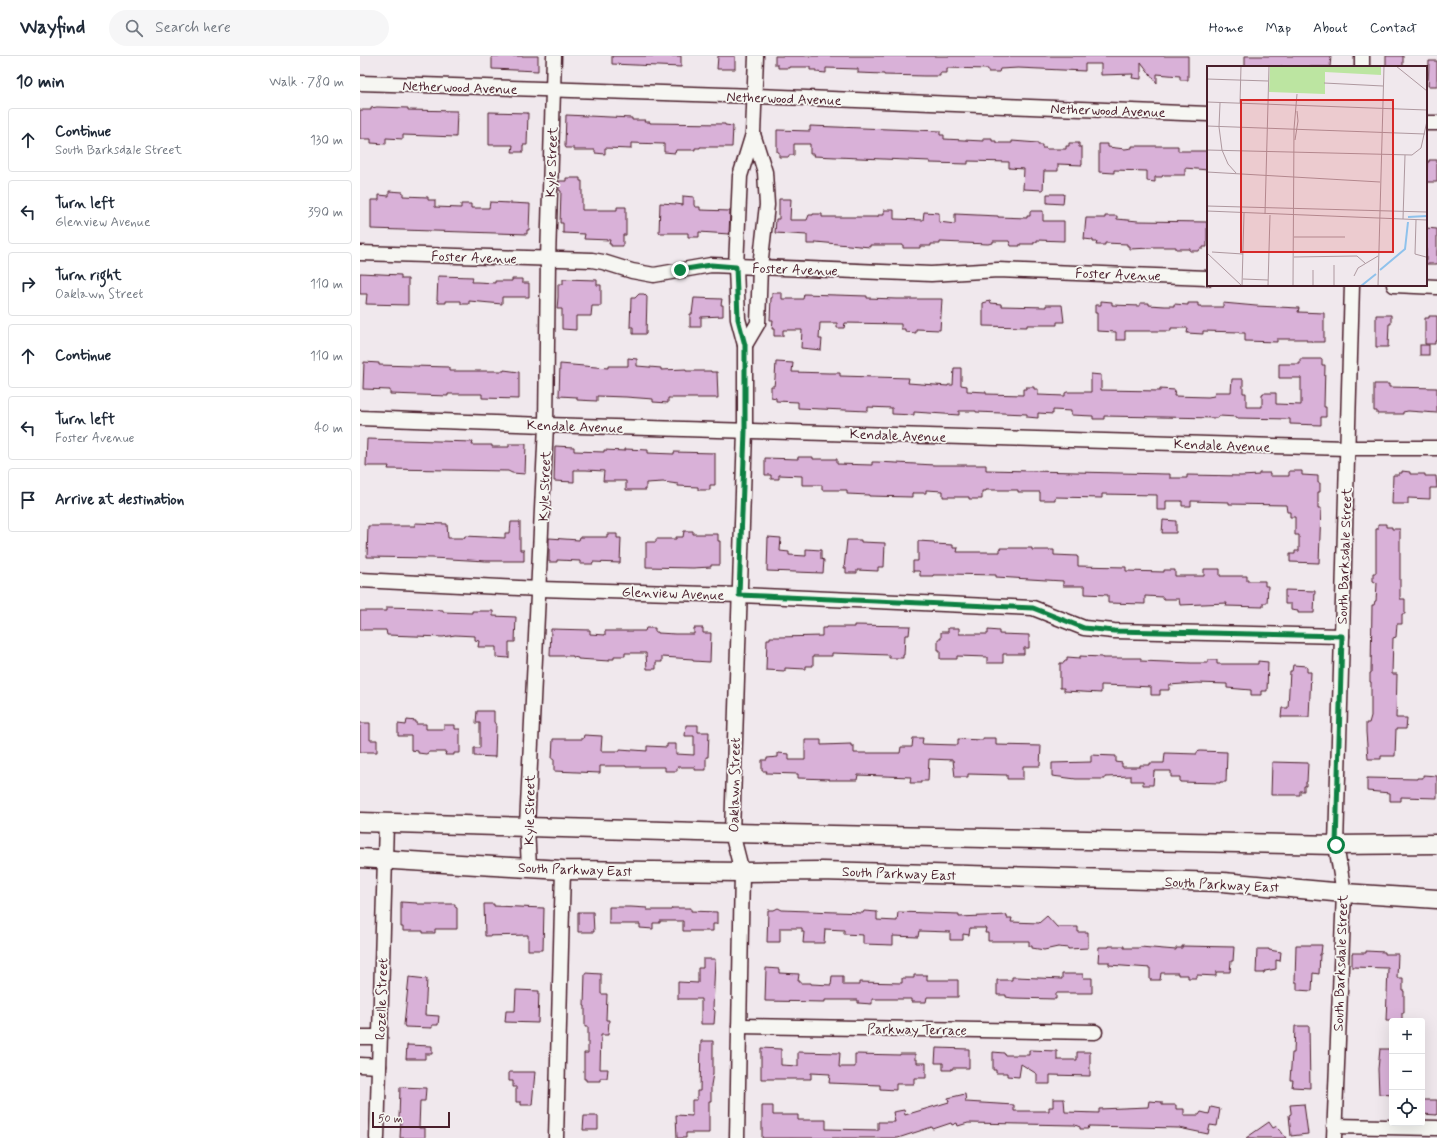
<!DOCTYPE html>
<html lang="en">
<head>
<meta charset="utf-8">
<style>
	body { margin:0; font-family:Mynerve,sans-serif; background:#f6f6f7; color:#1f2937 }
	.controls { position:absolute; right:12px; bottom:12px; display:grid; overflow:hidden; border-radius:4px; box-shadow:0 4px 16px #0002 }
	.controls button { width:36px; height:36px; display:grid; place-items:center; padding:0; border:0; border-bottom:1px solid #e0e1e3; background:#fff; color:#1f2937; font:20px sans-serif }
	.scale { position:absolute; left:12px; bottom:10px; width:78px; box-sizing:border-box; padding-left:4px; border:2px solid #4a1f2b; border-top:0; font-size:11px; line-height:14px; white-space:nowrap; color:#4a1f2b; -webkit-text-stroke:3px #f6f6f2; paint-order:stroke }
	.stop { position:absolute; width:12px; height:12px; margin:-9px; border:3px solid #0b8043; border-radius:50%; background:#fff }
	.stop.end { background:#0b8043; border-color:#fff; box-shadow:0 1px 4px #0008 }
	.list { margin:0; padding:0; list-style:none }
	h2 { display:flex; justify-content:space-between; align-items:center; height:52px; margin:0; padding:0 16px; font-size:17px }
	h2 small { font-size:13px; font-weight:400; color:#747a83 }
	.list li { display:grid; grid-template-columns:26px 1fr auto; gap:12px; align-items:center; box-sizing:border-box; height:64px; margin:0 8px 8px; padding:0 8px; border:1px solid #e0e1e3; border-radius:4px }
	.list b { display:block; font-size:15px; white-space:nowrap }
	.list p { margin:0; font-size:13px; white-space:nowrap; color:#747a83 }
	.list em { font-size:13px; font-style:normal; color:#747a83 }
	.icon { flex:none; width:22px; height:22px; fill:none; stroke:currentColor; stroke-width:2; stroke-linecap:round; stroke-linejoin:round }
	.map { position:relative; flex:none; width:1077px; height:1082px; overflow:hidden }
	header { display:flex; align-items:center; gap:24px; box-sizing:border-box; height:56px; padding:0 20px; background:#fff; border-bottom:1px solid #e0e1e3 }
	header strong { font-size:19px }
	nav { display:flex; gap:22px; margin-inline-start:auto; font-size:14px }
	.search { width:280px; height:36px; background:#f6f6f7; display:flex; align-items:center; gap:10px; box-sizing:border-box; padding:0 14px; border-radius:22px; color:#747a83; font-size:15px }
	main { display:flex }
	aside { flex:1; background:#fff }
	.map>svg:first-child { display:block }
	.building { fill:#d9b1d8; stroke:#4a1f2b }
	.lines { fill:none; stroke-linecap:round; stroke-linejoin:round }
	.minor-casing { stroke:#4a1f2b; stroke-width:17 }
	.major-casing { stroke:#4a1f2b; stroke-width:21 }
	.minor { stroke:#f6f6f2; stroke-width:14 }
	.major { stroke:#f6f6f2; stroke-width:18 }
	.route { stroke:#0b8043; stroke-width:5 }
	.labels { text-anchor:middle; stroke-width:3.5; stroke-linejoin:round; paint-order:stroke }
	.street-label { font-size:14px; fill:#4a1f2b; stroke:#f6f6f2 }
	.inset-river { fill:none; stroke:#8fc2ec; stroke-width:2 }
	.inset-road { fill:none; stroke:#ae989f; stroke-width:1 }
	.view { fill:#d62828; fill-opacity:0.15; stroke:#d62828; stroke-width:2 }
	.inset-edge { fill:none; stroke:#4a1f2b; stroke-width:2 }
</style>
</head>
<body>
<header>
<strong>Wayfind</strong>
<div class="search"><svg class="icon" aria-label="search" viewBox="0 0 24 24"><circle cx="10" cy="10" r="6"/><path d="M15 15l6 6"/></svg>Search here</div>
<nav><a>Home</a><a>Map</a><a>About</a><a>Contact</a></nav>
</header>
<main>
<aside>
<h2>10 min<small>Walk · 780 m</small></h2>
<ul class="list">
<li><svg class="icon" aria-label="ahead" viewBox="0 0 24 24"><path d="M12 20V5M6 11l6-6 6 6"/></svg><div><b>Continue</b><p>South Barksdale Street</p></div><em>130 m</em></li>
<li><svg class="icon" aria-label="left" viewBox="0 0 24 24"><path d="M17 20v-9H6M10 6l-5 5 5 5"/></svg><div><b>Turn left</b><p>Glenview Avenue</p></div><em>390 m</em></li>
<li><svg class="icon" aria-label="right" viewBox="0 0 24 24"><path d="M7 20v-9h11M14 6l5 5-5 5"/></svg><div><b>Turn right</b><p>Oaklawn Street</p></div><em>110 m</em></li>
<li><svg class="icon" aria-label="ahead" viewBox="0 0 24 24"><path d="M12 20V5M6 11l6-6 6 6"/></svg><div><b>Continue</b></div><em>110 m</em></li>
<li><svg class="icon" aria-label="left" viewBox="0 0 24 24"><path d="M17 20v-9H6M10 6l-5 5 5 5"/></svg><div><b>Turn left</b><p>Foster Avenue</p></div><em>40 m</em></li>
<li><svg class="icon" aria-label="arrive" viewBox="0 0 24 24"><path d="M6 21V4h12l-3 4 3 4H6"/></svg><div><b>Arrive at destination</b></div></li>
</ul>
</aside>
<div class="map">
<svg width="1077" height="1082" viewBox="0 0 1077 1082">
	<rect width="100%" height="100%" fill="#f0e8ed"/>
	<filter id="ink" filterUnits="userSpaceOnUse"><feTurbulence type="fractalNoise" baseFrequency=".025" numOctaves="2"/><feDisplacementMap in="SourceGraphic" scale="8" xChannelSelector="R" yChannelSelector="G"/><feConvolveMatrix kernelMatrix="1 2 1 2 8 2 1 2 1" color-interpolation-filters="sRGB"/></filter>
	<g filter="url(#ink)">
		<g class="building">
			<path d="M132,0H178V15L132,13Z"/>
			<path d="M252,0H321V11L252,8Z"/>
			<path d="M358,0H375V13H357Z"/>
			<path d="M415,0H828V24H820V20L797,18V27L781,6V23L772,22L773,18L741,19V8H725V15L658,12L640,13L639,16H628V13L587,12V17H580V20H564L524,19V18L498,17V13L466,12V17L456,16V14H450V11H429V12H418V9H415Z"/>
			<path d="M885,0H971L970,11H885Z"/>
			<rect x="1026" y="0" width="17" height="11"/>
			<path d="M1069,5H1077V30H1068Z"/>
			<path d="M17,51L48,52V54L97,55L96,81L43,79V83L26,82V88L11,87V83H0V54H11V52Z"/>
			<path d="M129,56L168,57L167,89H163V96H152L153,89H129Z"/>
			<path d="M206,59L272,62V64H285L284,66H290V67L365,68V69L373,70L372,91H340V92H335V94H316L315,97L304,96V88L271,87V93L245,92V98L235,97V94H214V92H206L205,90Z"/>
			<path d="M450,70L580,75V79H584V83L623,85V82H632V85H636V87H652V85L678,87V89H682V92H686V93H706V90H709V87H719V91H722V109L698,108V115H684L683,134L663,133L664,113L649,112V106L608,105V108L570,107V105L453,100L454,98H450V88H434V99H429V101H419V96H417V74L450,75Z"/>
			<path d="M739,88H748V91L765,93L772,92V90H818V95H848V114L825,112V119H803L802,121H795V126L787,125V115L754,114V117L739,116Z"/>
			<path d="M1069,104H1077V126H1066L1067,106H1069Z"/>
			<path d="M206,122H220V125H222V154H257V151H266V179H263V190H251V188H249L250,184L224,183L225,178L203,177V167H200L201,135L199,134V125H206Z"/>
			<path d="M29,135L43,136V140L68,141V144H75V151L101,152V148H111V152H129L130,146L170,148L169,174H167V178L11,173V144H19V139L29,140Z"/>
			<path d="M687,138H704L703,148L687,147Z"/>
			<path d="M323,140L334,141V149L335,151H340V154L370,155L369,178L339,176V181H328V177H299L300,147L316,148L323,149Z"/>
			<path d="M419,143H431L430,164H447L449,159H453V158H462V161H518V159H524V154H534V163L563,164L564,156L579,157V166L595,168V158L638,160V161L667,162V160H670V155H683V165H704V185L677,184V186H674V188H660V190H651L649,185H633V187L628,188L580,186V188H571V190H560V192H543V189H510V191L456,186V188H447V179L415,177L416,163H419Z"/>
			<path d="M745,160H757V163L778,165L847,166V191H843V193H840L839,195H830V193H816V191H792V192L769,193V190H767V188L745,187V189H736L737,186H733V184L724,183L726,162H745Z"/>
			<path d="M1066,172L1077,173V208H1066Z"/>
			<path d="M0,217L41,219V223H48V249L6,248L7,238H0Z"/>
			<path d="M78,220L113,221L112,226H117L135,227V225H152V223H162V227H169V241H142V248L109,245V248H101V245H86V247H78V244H77Z"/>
			<path d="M203,223L237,224V229H241V250H232L231,260H216V274L202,273V253H197L198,241V228H203Z"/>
			<path d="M412,237H422V243H443L444,238L507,240V242L536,243H582L580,274L556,273V277L545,276V273H541V268L485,267L484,272H477V267H460L459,283H462L461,294L441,292L442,274H423V280H414V273H412L413,264H410L411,242H412Z"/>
			<path d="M279,238H284L287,241L286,278H273V271H270L271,242H275Z"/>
			<path d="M334,242L362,243L361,249H363V260L341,261V271H330V258H332Z"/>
			<path d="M630,245L631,247L641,248V250L686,251V249H702L704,266H697V269H667V271L623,270V247Z"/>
			<path d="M741,245L752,246V249L780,250V247H789V249L804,250H814V248L828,249V247H838V250H841V251H863V247L896,250L939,252L938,256L964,257V286H952V285H946V283H917V286L885,285V277H879V276L843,275V278L827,277L828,272H811V275H765V284H756V276L737,275V257H735V249H741Z"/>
			<path d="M1016,259H1031V268H1029L1028,291H1016Z"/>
			<path d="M1069,260H1077V285H1075V288H1065V262H1069Z"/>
			<rect x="1060" y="289" width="9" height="10"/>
			<path d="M268,302L277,303V310L301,312V314L326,313V315H351V316H357L358,342H308V347L293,346V343L266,341L237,340V345L217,344V341L199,340L200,308L248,312V310H268Z"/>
			<path d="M940,303H962V309H965L964,351H966V361H961V369L930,368V363L877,362V361L859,360L858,362L744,360V363H733V360L711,359V355L693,354V358L678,357V362L667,361V358L616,356V355H599V359L554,356V359L532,358V352L508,351V355L438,352V346L416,345V342L411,341V330H414L415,322L416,306L433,307L432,316L469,317H480V320L549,322L548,327L588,330V329H593L594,312H601V329L607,330V335L626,336V338L663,339V333H666V331H674V333H678V339L705,340V337L707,336H731V318L741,319V334L800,335V333L815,334L814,340L848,341L854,340L855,336H871L872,323H883V337H886V351H902V338H903V337H916V348L941,349V322H919V308H940Z"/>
			<path d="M4,306L19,307V309L89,311V315H144V314L159,316V343L122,342V338H88V340L30,338V334L3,333Z"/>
			<path d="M1014,328H1029V331L1077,332V357L1048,355L1043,356V358H1017V355H1014Z"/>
			<path d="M7,383L113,386L112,389H132V391H149V388H166L165,418L152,417L148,415L28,413L29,410H6Z"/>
			<path d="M195,390L214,391V395L244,396V394L265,395V393L288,394V397L314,398V396L355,397V429H350V434H338V431L318,430V428L303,426L286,427V434H266V425H243L244,415L226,414H214V426L194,425Z"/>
			<path d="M438,401H453V403H477V408L512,409V406H517L575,409H626V414L805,418H810V422H827V419L881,420L899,419V417H910V420H929V415H942V419L958,420V427H960V436H958V452H961L959,507L930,506V498H935V495H939V479H935V461H930V456H927L926,449L869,448V446L831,445V450H822V445H806V454H797V439L742,438V442L695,441V444H680V436H658V434H626V435H622V443H609V441H583V435L566,434V437H552V441L509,440V439L487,438V434H462V429H442V420L419,419V423H411V419H405V402L438,403Z"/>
			<path d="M1042,415L1050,416V418H1065V420H1076L1077,432H1070V443L1048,442V448H1032L1033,419H1039V417H1042Z"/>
			<path d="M803,464L816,465V477H802Z"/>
			<path d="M151,466H160V494H164V505H126L72,502L7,501L8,470H55V467L87,468L88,482H104L105,480L145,482V477H150Z"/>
			<path d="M1018,468H1026V471H1032V473H1040V543H1045V558H1042V568H1037L1036,581L1033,582L1032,618H1037L1036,662H1047L1046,673H1036L1035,700H1021V703H1008L1006,676V667H1009L1011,660V626H1010V617H1011L1012,549H1014L1015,545H1016L1017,527L1013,525V517H1016V473H1018Z"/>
			<path d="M324,475H333V478H358V485H360V509H351V511L333,512L286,511V486H296V483H316V481H323Z"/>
			<path d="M247,478H257V482H261L260,507L233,506V508H220V505L197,504V506H189V482L219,484L220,481H247Z"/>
			<path d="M408,481L421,482L420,495L429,496V499L446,500V493L461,494V503L464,504L463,517L407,515Z"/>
			<path d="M487,484H501V486L525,487L524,511H518V515L497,514V517H486V512H484Z"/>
			<path d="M558,485L574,486V488L593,489V492H598L597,496H640V492H672V494H694V499L717,500V501H718V510L766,511V515L804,516V514H815V520H844V513H860V520H887V525H905V530H908L907,547H903V551L866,550L867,547L820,549L819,543H803V541L785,540V548L748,547V539L725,538V530H703V525L636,521V519L589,518V519H573V520H560V516L559,515H553V505H558Z"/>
			<path d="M925,534L955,535L954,557H938V555L931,554V548H925Z"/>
			<path d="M27,551L63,552V553L83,554V556L112,557V555H133V560L156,561L155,586H149V602L136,601V591H118L119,585L115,584V580L95,579L83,581L27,579L26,574H0V555H27Z"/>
			<path d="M494,569L550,570L549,579H545L544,599H543V602H529V599L472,597V600H453V610H446V613L425,612V615L406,614L407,583H410V581H419L462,580V572H466V571H494Z"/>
			<path d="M286,572H295V576H298V577L315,578H334V572H343V577H351L350,606L333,605V603L302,601V606H296V613H287L286,597H265V600H254V603H249V605L218,603V602L213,601V600H190L191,573L230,574V578L245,579V575H285Z"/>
			<path d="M588,572H599V578H628V574L639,575V578L669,579V592H664V598H643V607H627V601L597,600V603H580V594H578V583H581V576H588Z"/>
			<path d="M720,600L742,601V602H781V605L831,607H848V604H857V608H898V605L908,606L907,635H901V639H891V634L867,632V628L837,627L809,629V634H800V639H791V631L772,630L741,629V637L704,635V632H700V607H704V605H707V601L720,602Z"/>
			<path d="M933,609L947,610V616H951L949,661H921L922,652H928L930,615H932Z"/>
			<path d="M117,655H134V666L136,669L135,701L114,700V692H120V667H116Z"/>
			<path d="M47,664L56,665V668H66V673H84V669H95V673H100V697H94V699H85L86,696H68V697L66,698L58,697V695L51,694V680H38V668L46,669Z"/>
			<path d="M0,667H10V684H17V696H0Z"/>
			<path d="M326,669H338V676H349L348,701H346V714H335V711H317V715H305V711H266V710H240V717L194,715V703H192L193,683H223L224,679L242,680L241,695H260V693L287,695V690L307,691V688H316V698L334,699V680H325Z"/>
			<path d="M553,682H563L562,688L598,689V683L623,684V682H636V689L681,690L680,710H663V723H647V719L608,718V721H595L593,704L569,703L568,725H561V727H550L551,721L498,719L497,724H469V723L438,722V718L406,717L407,715H402V704H407V702L418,701V697L429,698V704H445V684H461V689L491,688V690H494V697H540L541,691H552Z"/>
			<path d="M840,695L867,696L866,726H860V727L820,726V721H811V715H794L793,729H783V725H771V720L745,721V723H716L692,720V707L731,706V699L756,700V706L762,707V711H780V709H790V707H804L805,697L837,698V696Z"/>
			<path d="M912,706L948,707L947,726H946V730H944V735H940V739H911Z"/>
			<path d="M1063,719L1077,720V742L1041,741V745H1030V737L1007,735V722L1057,723V722H1063Z"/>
			<path d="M41,846L57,847V848H95V851L97,852V873H75V877H63V875H43V871H41Z"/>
			<path d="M124,848H134V850L184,852L183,894H168V879L125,880Z"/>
			<path d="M249,851H271L287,852V854H311L312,852H331V855L357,856V868H353V875H323V865H300V867H293V873L280,872V868H249Z"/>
			<path d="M418,852L422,854L503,857L504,855L517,856V864L537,865L538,856L599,858V861L647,859V862H652L651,866L679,867L687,860L697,871H718V876H728V892L708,893V892L698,891L684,894L672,892V890H669V885H628V877H625L626,872H610L609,879L603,878V884H590V876L559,875L558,881L533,880V889L503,888V879L484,878V874L465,873L464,887H443L444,876H442V872H420V886H407L408,854H414Z"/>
			<path d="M218,856H233L234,876H218Z"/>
			<path d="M936,889H962L961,898H960L959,918L953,917L952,935L937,934V926H935Z"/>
			<path d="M749,890H764V892H780V891L816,894V892H822V890L874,891L873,905H871L870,916H856V920L837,919V922H828V919H818V917H801L800,924H790V912L749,909V906H738L739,891H749Z"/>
			<path d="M897,893H909V894L921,896L920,905L916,904V913L905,915L904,917H896Z"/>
			<path d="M1006,895L1025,896V898H1038L1037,922H1043V935H1044V957H1042V965H1026L1028,912L992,911V897H1006Z"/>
			<path d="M343,903H355L353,953L355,955L354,968H341V943H318V926L338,927V912H343Z"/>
			<path d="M406,912L419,913V917L439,918L438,925H440V927H451V928L471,929L472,920H483V929H499V926L542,927V922H554V919H567V924H598V941H567L566,946H551V943H512V948L498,947V944H465V946L405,945Z"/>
			<path d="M225,917L241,918V938H247L246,964H249L248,979H241L240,1013H248L247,1022H240V1025H226V1023H224V997H228V971H225V950H224Z"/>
			<path d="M702,918H723V922H732V937H696V943L652,942L646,941V939H637V924H652V921H656L702,923Z"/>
			<path d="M49,921L67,923L65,959L79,960L78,969H72V972L45,971L44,969Z"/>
			<path d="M156,934L179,935L178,967L145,966L146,955H155Z"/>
			<path d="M935,970H949L950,1032L932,1031L933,1024H930L932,997H934Z"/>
			<path d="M341,985H353V1018L351,1029V1045H349V1077H326V1082H317L316,1059L332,1060V1044H337V1035H340Z"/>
			<path d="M47,989L72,990V998H65V1003H46Z"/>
			<path d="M401,992L421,993V1009L438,1010V996L480,997L479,1011H495V998L540,999V998H555V1004H557V1007H566V1022H554V1028H536V1034L520,1033V1029L469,1027L470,1018L451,1017V1023H401Z"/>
			<path d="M576,992L609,993V1012H592V1014H583V1007H575Z"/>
			<path d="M1020,993H1032V1039L1019,1038L1018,1013Z"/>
			<path d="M669,994L697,995V1004H717V996H730V1020L690,1019V1028H677V1018L661,1008L659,1021L647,1020V1017H636V1014H633V996L644,997L645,999H669Z"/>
			<path d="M149,1016H175L172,1049H161V1046H156V1031H153V1025H149Z"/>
			<path d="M40,1031L66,1032L65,1045H60L59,1072H65V1082H40L41,1063H39Z"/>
			<path d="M605,1038L606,1046L654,1049V1055H689V1051H693V1043H704L705,1056L739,1057V1053L788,1051L789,1045L802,1046V1049H816V1053H824V1059H839L841,1056L849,1058L851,1051L860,1053L857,1070L850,1069L848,1078L819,1072L729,1070L728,1073H720V1071L715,1069L608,1067L598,1070L597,1067L592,1069L591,1067L573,1073L572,1071L538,1082H402V1050H413V1059H438V1064H466V1073L518,1074V1066H535L533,1056L544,1054L545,1059L589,1046L588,1042Z"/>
			<path d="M1062,1044H1077V1059L1062,1058Z"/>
			<path d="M944,1048L948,1078L931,1080L929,1059L931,1058V1056L930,1049Z"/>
			<path d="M224,1060H238V1074H223Z"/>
			<path d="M909,1066L913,1072L917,1070L926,1082H886Z"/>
		</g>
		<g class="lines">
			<g class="minor-casing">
				<g id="minor">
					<path d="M1002,11V0"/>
					<path d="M0,27L395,40L848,58"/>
					<path d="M1066,67H1077"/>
					<path d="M0,197L232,204L243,206L272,215L294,219L351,209L571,218L638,214L848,222"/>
					<path d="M1034,229L1077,231"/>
					<path d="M385,289L398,267L400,211L407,149L405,116L393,78"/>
					<path d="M0,362L186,369L987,392H1077"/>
					<path d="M0,524L180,533L379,539L673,552L724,572L754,575L982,580"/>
					<path d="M169,812L167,771L186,369L188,203L194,0"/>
					<path d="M379,970L735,976"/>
					<path d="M0,981H20"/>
					<path d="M0,1009L19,1010"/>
					<path d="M974,1070L1077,1072"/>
					<path d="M17,1082L26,767"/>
					<path d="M196,1082L203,814"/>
					<path d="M377,1082L382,816L372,777L385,375V289L378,263L376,211L380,120L393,78L396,0"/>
					<path d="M974,1082L984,837L976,789L992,229"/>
				</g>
			</g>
			<g class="major-casing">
				<g id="major">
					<path d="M0,766L372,777L976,789L1077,788"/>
					<path d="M0,802L203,814L382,816L461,815L863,826L984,837L1077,843"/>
				</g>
			</g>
			<use href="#minor" class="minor"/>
			<use href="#major" class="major"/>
		</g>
	</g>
	<g class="lines" filter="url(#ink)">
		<path class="route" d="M320,214L351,209L376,211L378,263L385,289V375L379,539L673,552L724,572L754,575L982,580L976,789"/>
	</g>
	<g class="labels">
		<g class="street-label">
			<text transform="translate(100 31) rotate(2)" y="5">Netherwood Avenue</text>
			<text transform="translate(424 42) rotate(2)" y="5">Netherwood Avenue</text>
			<text transform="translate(748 54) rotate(2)" y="5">Netherwood Avenue</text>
			<text transform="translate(191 106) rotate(-88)" y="5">Kyle Street</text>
			<text transform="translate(114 201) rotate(2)" y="5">Foster Avenue</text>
			<text transform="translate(435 213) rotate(2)" y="5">Foster Avenue</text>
			<text transform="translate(758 218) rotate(2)" y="5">Foster Avenue</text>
			<text transform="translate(215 370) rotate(2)" y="5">Kendale Avenue</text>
			<text transform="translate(538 379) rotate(2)" y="5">Kendale Avenue</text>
			<text transform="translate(862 389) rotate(2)" y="5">Kendale Avenue</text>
			<text transform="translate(184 430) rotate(-88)" y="5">Kyle Street</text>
			<text transform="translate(984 500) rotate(-88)" y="5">South Barksdale Street</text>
			<text transform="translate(313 537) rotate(2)" y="5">Glenview Avenue</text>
			<text transform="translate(374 729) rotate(-89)" y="5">Oaklawn Street</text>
			<text transform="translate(169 754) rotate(-89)" y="5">Kyle Street</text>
			<text transform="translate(215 813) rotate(2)" y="5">South Parkway East</text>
			<text transform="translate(539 817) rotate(2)" y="5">South Parkway East</text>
			<text transform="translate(862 828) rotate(3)" y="5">South Parkway East</text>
			<text transform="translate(980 907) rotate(-88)" y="5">South Barksdale Street</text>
			<text transform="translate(21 943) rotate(-88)" y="5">Rozelle Street</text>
			<text transform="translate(557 973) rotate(1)" y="5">Parkway Terrace</text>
		</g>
	</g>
	<g transform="translate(847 10)">
		<rect width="220" height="220" fill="#f0e8ed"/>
		<path d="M63,0H174V9L118,6V28L62,26Z" fill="#bce5a1"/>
		<path class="inset-river" d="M201,151L220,150M173,204L198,183L201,156M154,220L169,208"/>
		<path class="inset-road" d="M189,0L220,25M0,13L61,15M117,17L176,20M0,36L220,44M13,37L12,61L15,84L21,98L29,107M33,37L34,0M0,60L218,68M88,74L91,55L90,45M0,84L205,89L214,82L220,55M0,106L173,116M0,140L220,146M0,145L220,154M58,148L62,0M196,153L198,89M209,154L208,188L219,191M87,171H138M5,186L36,188M0,187L35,220M87,191L150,190L158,197M147,210L151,202L171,190M36,213L61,214M35,220L37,147M61,220L63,149M86,220L87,63L90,28M106,220V204M127,220V199M171,220L177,0"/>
		<path class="view" d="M34,34H186V186H34Z"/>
		<rect width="220" height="220" class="inset-edge"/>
	</g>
</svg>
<div class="controls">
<button>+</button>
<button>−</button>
<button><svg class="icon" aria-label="locate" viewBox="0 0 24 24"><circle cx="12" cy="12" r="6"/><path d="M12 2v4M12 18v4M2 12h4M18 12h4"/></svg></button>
</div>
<div class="scale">50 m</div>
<div class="stop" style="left:976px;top:789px"></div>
<div class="stop end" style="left:320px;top:214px"></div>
</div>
</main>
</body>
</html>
